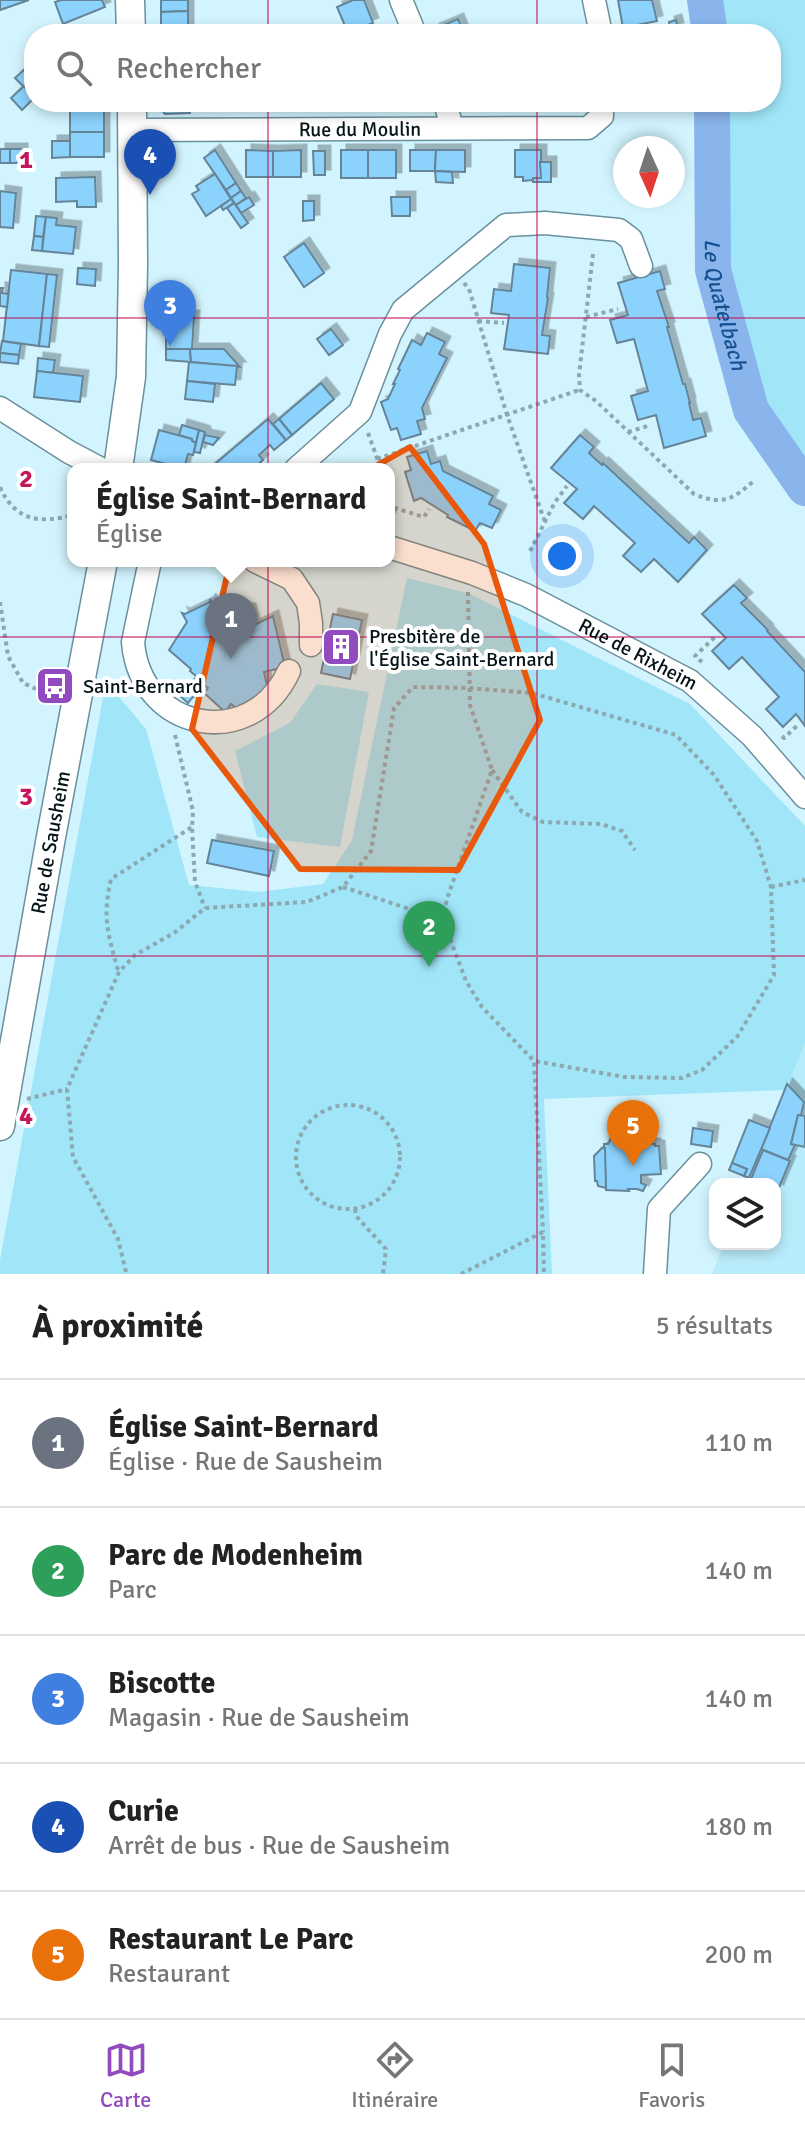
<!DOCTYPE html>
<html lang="fr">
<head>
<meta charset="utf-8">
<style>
	body { margin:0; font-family:Signika,sans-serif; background:#f6f6f6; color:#222 }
	.controls { position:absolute; right:24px; bottom:24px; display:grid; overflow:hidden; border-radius:16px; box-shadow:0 4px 12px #0003 }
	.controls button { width:72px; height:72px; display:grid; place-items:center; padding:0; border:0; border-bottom:2px solid #e0e0e0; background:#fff; color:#222; font:40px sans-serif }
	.compass { position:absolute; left:613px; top:136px; width:72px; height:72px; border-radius:50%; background:#fff; box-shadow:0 4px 12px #0003; rotate:177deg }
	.you { position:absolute; left:562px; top:556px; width:28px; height:28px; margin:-20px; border:6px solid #fff; border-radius:50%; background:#1a73e8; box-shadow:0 0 0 12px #1a73e833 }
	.badge { display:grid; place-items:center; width:52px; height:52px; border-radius:50%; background:#914bbf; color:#fff; font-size:26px; font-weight:700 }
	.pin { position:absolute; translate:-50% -66px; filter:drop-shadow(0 2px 4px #0008) }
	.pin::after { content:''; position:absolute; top:42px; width:28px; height:24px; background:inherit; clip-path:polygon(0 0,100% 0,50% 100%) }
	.popup { position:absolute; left:67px; top:463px; width:328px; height:104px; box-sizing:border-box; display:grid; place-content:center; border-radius:16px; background:#fff; filter:drop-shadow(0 2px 6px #0005); font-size:26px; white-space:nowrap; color:#767676 }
	.popup b { font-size:30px; color:#222 }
	.popup::after { content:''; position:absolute; left:50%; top:100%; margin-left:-16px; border:16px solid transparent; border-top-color:#fff }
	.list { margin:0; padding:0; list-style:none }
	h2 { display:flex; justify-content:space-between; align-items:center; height:104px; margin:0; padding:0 32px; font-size:34px }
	h2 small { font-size:26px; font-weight:400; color:#767676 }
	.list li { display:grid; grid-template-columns:52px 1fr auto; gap:24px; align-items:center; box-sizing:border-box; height:128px; padding:0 32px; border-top:2px solid #e0e0e0 }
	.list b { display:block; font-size:30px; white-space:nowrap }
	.list p { margin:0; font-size:26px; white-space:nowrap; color:#767676 }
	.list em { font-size:26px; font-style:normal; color:#767676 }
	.icon { flex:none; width:44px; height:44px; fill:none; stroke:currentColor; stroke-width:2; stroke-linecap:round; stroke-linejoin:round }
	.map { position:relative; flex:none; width:805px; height:1274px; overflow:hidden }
	.search { position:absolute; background:#fff; box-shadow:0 4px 12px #0003; left:24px; right:24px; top:24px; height:88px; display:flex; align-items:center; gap:20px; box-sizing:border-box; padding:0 28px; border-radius:32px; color:#767676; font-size:30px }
	.sheet { height:744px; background:#fff }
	nav { display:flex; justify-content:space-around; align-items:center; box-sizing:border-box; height:112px; border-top:2px solid #e0e0e0; background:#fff; font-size:22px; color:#767676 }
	nav a { display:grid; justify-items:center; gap:4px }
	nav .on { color:#914bbf }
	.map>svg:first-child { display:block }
	.built { fill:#b9ecfb }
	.green { fill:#a1e5f9 }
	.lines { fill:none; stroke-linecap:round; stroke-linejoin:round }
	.river { stroke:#89b5ec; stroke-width:36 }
	.building { fill:#8bd2fd; stroke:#658497; stroke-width:2; filter:url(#shadow) }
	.minor-casing { stroke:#69909c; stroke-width:25 }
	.major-casing { stroke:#69909c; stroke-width:31 }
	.path { stroke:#8ca8b0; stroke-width:4; stroke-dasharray:4 4; stroke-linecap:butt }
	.minor { stroke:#fff; stroke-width:22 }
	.major { stroke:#fff; stroke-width:28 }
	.marked { fill:#e8590c; fill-opacity:0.2; stroke:#e8590c; stroke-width:6; stroke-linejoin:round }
	.grid { fill:none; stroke:#c2185b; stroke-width:2; stroke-opacity:0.55 }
	.labels { text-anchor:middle; stroke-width:8; stroke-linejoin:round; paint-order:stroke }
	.street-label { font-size:20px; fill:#041317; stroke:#fff }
	.poi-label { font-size:20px; fill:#041317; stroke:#fff; text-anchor:start }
	.water-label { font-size:22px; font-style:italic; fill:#155091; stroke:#fff }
	.grid-label { font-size:26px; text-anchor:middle; font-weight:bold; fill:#c2185b; stroke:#fff; stroke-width:8; stroke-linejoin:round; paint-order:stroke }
</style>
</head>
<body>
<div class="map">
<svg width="805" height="1274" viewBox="0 0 805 1274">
	<defs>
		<filter id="shadow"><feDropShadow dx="5.5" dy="-5.5" stdDeviation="0" flood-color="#0004"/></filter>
	</defs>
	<rect width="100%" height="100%" fill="#d2f4fe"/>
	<path class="built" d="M805,1043V1274H712L724,1244H775V1184H748Z"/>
	<g class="green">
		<path d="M714,0H805V469L760,406L723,266L722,102H771V34H720Z"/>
		<path d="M407,578L468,593L690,704L805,826V1043L788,1085L785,1090L544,1099L552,1274H0V1260L106,681L146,729L189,885L258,892L323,884L352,840Z"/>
		<path d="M317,684L369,692L340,847L257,837L235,751L290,723Z"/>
	</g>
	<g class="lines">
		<g class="river">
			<path d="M705,0L710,34"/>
			<path id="s1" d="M712,102L713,270L751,410L805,488"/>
		</g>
	</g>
	<g class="building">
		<path d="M0,0H29L0,10Z"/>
		<path d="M61,0H102L105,7L63,24L55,2Z"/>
		<path d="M161,0H188V11L161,12Z"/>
		<path d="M353,0H364L373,23L348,33L337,7Z"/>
		<path d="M618,0H652L657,21L623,28Z"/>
		<path d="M188,11V34H161V12Z"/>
		<path d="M458,19L464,34H436L434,29Z"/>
		<path d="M676,20L678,28L670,30L669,22Z"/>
		<path d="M31,65V90H27L15,78L27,67Z"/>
		<path d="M30,72H34V92H31Z"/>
		<path d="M24,86L34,98L22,110L11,98Z"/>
		<path d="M162,102H189L190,113L165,114L162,110Z"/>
		<path d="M274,102H301V108L274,107Z"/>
		<path d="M301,102H329L328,108H301Z"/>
		<path d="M81,106L104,107V132H70V107Z"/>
		<rect x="70" y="132" width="34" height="25"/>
		<path d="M52,141H70V157L52,158Z"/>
		<rect x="0" y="149" width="10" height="14"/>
		<rect x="10" y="149" width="12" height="14"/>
		<path d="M215,150L236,183L226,190L204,158Z"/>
		<path d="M246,150L273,151V177H246Z"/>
		<path d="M301,150V177H273V151Z"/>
		<rect x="341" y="150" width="27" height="28"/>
		<rect x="368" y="150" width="28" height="28"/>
		<path d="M410,150H436L435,171H410Z"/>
		<path d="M436,150H465V172L435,171Z"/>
		<path d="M515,150H541V178H533V180L523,181V177H515Z"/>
		<path d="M313,151H325V175H314Z"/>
		<path d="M540,162H551V182H533V178H541Z"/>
		<path d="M435,171L452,172L453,183L436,182Z"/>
		<path d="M215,174L231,199L206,216L192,194L199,190L196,186Z"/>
		<path d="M95,177L96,207H77V201L56,202V178Z"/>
		<path d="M236,183L241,191L231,198L226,190Z"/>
		<path d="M0,191L16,193L13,228L0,227Z"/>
		<path d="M241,191L246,198L236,205L231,198Z"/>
		<path d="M249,197L254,205L241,213L236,205Z"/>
		<path d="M391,197H410V216H392Z"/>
		<path d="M231,199L234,203L223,210L221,206Z"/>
		<path d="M303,201H314V220L303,221Z"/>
		<path d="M234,203L248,223L241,228L227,208Z"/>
		<path d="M36,216L46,217L43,237L34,236Z"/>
		<path d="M46,217L57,218L56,225L76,227L73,254L42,251Z"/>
		<path d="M34,236L43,237L42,251L32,250Z"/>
		<path d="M304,243L324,273L304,287L284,257Z"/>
		<path d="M514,264L550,268L547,297L548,298L542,335L550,336L548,354L504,349L509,315L491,313L494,289L511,291Z"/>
		<path d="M78,268L96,269L95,286L77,284Z"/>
		<path d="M11,270L47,274L39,346L3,341Z"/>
		<path d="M660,271L665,289L657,291L669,327H667L683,384H685L690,403H689L693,420L701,418L706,436L664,448L656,415L638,420L631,396L648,391L634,339L617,343L610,320L628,315L618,283Z"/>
		<path d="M47,274L57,275L49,347L39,346Z"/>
		<path d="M0,288H3L2,293L8,294L9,289L7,307L0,306Z"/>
		<path d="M194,316L192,349H166V321L170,317Z"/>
		<path d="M331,329L343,345L329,355L317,339Z"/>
		<path d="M427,333L445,342L439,354L447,358L422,408L425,419L417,421L421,434L401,440L397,428L391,430L381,402L388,399L395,384H393L400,370L398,369L412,340L421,345Z"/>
		<path d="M2,341L21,344L19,355L0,353Z"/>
		<path d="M166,349H190L191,362L166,360Z"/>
		<path d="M190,349H224L240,367L191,362Z"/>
		<path d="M0,353L19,355L18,364L0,362Z"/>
		<path d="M38,358L55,360L53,373L37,371Z"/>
		<path d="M189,362L237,366L235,385L187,381Z"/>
		<path d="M37,371L83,376L80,402L34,397Z"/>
		<path d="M187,381L215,384L213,402L185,399Z"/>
		<path d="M321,383L334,399L292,435L279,419Z"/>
		<path d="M268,419L286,440L274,450L270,445L259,455L263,460L253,469H209Z"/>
		<path d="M279,419L292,435L286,440L273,424Z"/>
		<path d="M182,425L199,430L196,443L192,441V439L179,435Z"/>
		<path d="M159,430L192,439V441L196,443L193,455L188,454L184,469L151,460Z"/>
		<path d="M199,430L205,432L200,453L194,452Z"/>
		<path d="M205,435L219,438L213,445L203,442Z"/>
		<path d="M580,435L594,447L589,453L602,465L603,463L689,543L694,537L707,550L678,582L654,559L641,572L623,556L635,543L594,506L583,519L564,503L577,489L551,468Z"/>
		<path d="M427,451L431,464L440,461L443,471L493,496L489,504L501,510L492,528L480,523L475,531L447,517L448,515L421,498L414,501L405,472L411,470L407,457Z"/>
		<path d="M734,585L747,598L741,603L768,630L767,631L805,672V726L796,714L783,727L766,709L779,697L742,657L729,669L712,651L726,638L702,614Z"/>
		<path d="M210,599L214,607L250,609L254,625L273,616L285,667L264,672L268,690L236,708L231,704L225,712L204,693L208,688L203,684L188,703L178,694L197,677L190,671L191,669L169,650L187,622L182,613L185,614L210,602Z"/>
		<path d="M333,614L362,620L350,679L321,673Z"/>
		<path d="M212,840L274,851L269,876L207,863Z"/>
		<path d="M787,1084L804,1102L801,1115H798L791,1144L795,1145L788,1160L761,1149Z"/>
		<path d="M798,1115L805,1116V1147L791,1144Z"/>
		<path d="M749,1120L770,1128L749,1178L744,1176L747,1169L732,1163Z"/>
		<path d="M693,1128L713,1131L711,1147L691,1144Z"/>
		<path d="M619,1138L622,1144H626V1147L643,1146V1144H655V1146H659L661,1174L641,1175V1183L646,1185L643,1191L637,1189H628L629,1191L606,1190L604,1144H608L611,1139Z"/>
		<path d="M602,1148H605L606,1188L598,1186L597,1181H595L594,1156Z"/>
		<path d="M763,1150L790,1161L778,1190L775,1189V1184H764L751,1179Z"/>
		<path d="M732,1163L747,1169L744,1176L729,1170Z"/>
	</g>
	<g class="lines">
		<g class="minor-casing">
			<g id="minor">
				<path d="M401,0L415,34"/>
				<path d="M594,0L601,34"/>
				<path d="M445,102L452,128"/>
				<path id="s2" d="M132,130L588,128L602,116V102"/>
				<path d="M0,408L69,452L101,469"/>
				<path d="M296,469L360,412L390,334L403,310L506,225L545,223L619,230L631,239L641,266"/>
				<path id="s3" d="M389,547L472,573L526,595L690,681L752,736L805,797"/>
				<path d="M150,561L133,642C140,731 251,753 289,671"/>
				<path d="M255,561L292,579L308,603L311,623V645"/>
				<path d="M655,1274L659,1209L700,1164"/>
			</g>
		</g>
		<g class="major-casing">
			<g id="major">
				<path d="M130,0L131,34"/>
				<path d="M118,469L131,377L133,264L132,102"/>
				<path id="s4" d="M0,1126L51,837L103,561"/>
			</g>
		</g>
		<g class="path">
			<path d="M593,254L579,375L580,390L596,401L694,494C723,506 733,499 755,480"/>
			<path d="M464,283L469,289L507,415L545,522"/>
			<path d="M586,317L618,309"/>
			<path d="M478,321L504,323"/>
			<path d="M628,432L651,425"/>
			<path d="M368,433L381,469"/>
			<path d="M377,459L579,390"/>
			<path d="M0,487C15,521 40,524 73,515"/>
			<path d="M389,492L395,508L424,517L429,509"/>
			<path d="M390,528L395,508"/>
			<path d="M530,551L555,502L567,486"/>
			<path d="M468,592L470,705L492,770L447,899L443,920L466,981L482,1007L534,1061L543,1232"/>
			<path d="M0,602L8,656L23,683L54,697"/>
			<path d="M702,662L695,656L715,637"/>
			<path d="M175,735L193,811L192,827L195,882L205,908"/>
			<path d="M782,736L784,738L798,725"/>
			<path d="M492,770L522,812L543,822L601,824L622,831L635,850"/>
			<path d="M343,887L443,920"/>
			<path d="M771,887L805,880"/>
			<path d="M118,970C108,935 102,917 111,879L192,827"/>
			<path d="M27,1099L67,1089"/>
			<circle cx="348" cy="1157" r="52"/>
			<path d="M355,1209L356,1216L386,1249L383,1274"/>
			<path d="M126,1272L118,1239L73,1157L67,1089L119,972L135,955L174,933L205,908L307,902L343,887L371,851L394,708L413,687L469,688L532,693L676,735L714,775L757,841L771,887L774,975L737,1037L702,1070L682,1078L624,1077L534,1061"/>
			<path d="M461,1274L543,1232L544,1274"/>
		</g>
		<use href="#minor" class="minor"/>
		<use href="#major" class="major"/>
	</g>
	<path class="marked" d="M410,447L484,544L540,720L458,870L300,869L192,729L234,545Z"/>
	<path class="grid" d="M268,0V34M537,0V34M268,102V1274M537,102V1274M0,318H805M0,637H805M0,956H805"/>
	<defs>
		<g id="building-square" transform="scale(2)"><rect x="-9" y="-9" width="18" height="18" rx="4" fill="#914bbf" stroke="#fff"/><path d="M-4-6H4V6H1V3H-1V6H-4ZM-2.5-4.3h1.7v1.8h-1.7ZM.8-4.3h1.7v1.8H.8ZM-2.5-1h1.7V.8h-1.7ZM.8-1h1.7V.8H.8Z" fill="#fff"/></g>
		<g id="bus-square" transform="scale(2)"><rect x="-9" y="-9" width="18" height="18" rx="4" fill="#914bbf" stroke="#fff"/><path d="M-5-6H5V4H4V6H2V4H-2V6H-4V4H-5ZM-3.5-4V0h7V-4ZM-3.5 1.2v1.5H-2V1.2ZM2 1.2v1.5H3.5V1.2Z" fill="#fff"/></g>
	</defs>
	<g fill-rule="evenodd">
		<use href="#building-square" x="341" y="647"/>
		<use href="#bus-square" x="55" y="686"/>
	</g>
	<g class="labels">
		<g class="street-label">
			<text dy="7" stroke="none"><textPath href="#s2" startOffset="228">Rue du Moulin</textPath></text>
			<text dy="7" stroke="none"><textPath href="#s3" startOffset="272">Rue de Rixheim</textPath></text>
			<text dy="7" stroke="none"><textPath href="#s4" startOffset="288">Rue de Sausheim</textPath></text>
		</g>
		<g class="poi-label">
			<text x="369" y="643">Presbitère de<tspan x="369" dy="23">l'Église Saint-Bernard</tspan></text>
			<text x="83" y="693">Saint-Bernard</text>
		</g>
		<g class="water-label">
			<text dy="8" stroke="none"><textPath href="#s1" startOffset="204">Le Quatelbach</textPath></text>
		</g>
	</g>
	<g class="grid-label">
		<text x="26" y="168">1</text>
		<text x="26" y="487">2</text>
		<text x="26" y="805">3</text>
		<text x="26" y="1124">4</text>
	</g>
</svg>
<div class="controls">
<button><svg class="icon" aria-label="layers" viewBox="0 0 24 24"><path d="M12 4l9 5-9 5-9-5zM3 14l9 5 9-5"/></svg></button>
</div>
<svg class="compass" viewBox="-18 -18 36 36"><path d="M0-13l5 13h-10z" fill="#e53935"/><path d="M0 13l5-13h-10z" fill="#767676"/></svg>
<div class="you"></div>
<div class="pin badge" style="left:231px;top:659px;background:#6b7280">1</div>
<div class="popup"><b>Église Saint-Bernard</b>Église</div>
<div class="pin badge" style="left:429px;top:967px;background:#2e9e5b">2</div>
<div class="pin badge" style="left:170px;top:346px;background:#3f7fe0">3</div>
<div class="pin badge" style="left:150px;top:195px;background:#1a4fb4">4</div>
<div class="pin badge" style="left:633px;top:1166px;background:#e8710a">5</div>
<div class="search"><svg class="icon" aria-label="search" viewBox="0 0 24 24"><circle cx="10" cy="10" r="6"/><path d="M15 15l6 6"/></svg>Rechercher</div>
</div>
<section class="sheet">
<h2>À proximité<small>5 résultats</small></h2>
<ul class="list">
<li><span class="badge" style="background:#6b7280">1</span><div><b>Église Saint-Bernard</b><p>Église · Rue de Sausheim</p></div><em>110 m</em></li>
<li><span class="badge" style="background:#2e9e5b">2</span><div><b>Parc de Modenheim</b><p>Parc</p></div><em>140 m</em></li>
<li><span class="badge" style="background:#3f7fe0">3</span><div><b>Biscotte</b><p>Magasin · Rue de Sausheim</p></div><em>140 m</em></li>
<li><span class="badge" style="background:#1a4fb4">4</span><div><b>Curie</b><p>Arrêt de bus · Rue de Sausheim</p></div><em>180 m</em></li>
<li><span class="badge" style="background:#e8710a">5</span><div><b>Restaurant Le Parc</b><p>Restaurant</p></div><em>200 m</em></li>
</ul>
</section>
<nav>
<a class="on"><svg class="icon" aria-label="map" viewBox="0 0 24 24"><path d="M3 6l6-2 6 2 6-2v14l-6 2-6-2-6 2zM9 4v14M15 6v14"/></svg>Carte</a>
<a><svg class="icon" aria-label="directions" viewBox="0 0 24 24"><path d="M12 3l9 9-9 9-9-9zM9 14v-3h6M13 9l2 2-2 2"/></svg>Itinéraire</a>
<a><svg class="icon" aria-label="saved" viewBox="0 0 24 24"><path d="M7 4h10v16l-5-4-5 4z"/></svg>Favoris</a>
</nav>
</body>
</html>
